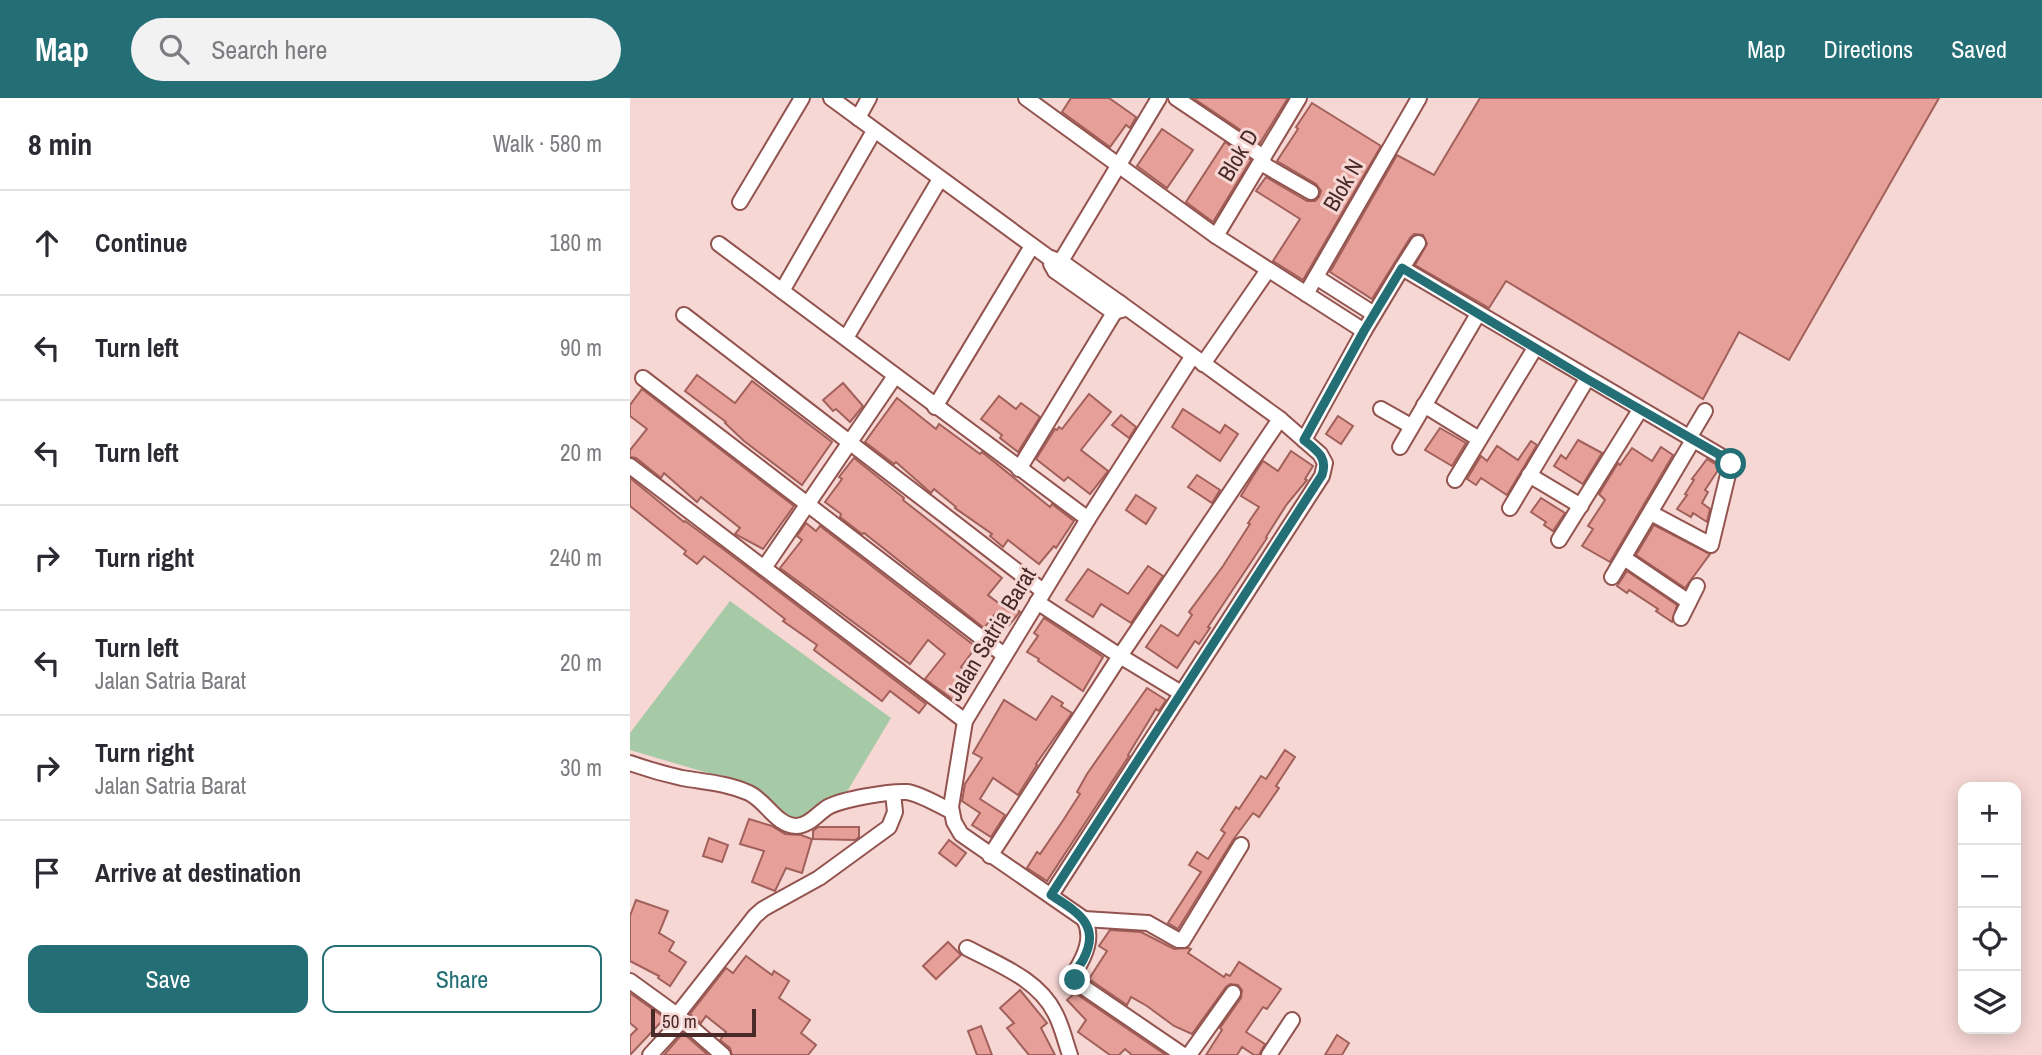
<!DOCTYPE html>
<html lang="en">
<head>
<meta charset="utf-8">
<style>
	body { margin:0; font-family:"Archivo Narrow",sans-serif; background:#f2f2f3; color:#2b2b33 }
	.controls { position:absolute; right:21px; bottom:21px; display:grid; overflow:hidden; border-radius:14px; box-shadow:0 4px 18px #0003 }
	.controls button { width:63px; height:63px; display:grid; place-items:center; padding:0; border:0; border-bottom:2px solid #e1e1e2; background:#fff; color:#2b2b33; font:35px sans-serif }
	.scale { position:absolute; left:21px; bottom:18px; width:105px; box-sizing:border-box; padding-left:7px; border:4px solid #482b29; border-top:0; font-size:19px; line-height:24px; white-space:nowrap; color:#482b29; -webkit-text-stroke:5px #f6d7d4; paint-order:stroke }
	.stop { position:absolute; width:21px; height:21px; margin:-16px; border:5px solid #246e76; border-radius:50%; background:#fff }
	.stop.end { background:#246e76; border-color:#fff; box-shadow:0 2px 7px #0008 }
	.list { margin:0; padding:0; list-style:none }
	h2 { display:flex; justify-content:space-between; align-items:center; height:91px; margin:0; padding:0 28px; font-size:30px }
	h2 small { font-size:23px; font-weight:400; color:#7c7c81 }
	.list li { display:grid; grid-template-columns:46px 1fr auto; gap:21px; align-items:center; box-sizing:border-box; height:105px; padding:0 28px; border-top:2px solid #e1e1e2 }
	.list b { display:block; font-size:26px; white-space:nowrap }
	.list p { margin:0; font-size:23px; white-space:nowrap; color:#7c7c81 }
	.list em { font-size:23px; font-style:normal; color:#7c7c81 }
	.actions { display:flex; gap:14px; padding:21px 28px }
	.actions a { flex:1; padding:16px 0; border:2px solid #246e76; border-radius:14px; text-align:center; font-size:24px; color:#246e76 }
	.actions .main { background:#246e76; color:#fff }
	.icon { flex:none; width:38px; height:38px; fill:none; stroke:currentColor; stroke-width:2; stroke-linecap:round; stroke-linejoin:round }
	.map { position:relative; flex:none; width:1412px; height:957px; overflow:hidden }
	header { display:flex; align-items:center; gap:42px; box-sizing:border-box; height:98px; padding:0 35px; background:#246e76; color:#fff }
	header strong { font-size:33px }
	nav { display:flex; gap:38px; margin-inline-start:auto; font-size:24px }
	.search { width:490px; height:63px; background:#f2f2f3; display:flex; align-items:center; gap:18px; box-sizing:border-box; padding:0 24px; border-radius:38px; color:#7c7c81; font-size:26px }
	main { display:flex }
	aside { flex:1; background:#fff }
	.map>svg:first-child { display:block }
	.green { fill:#a6caa6 }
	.building { fill:#e7a099; stroke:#a2605b; stroke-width:2 }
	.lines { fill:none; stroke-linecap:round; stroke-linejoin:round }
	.street-casing { stroke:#93534e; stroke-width:18 }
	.street { stroke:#fff; stroke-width:14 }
	.route { stroke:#246e76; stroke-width:9 }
	.labels { text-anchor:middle; stroke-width:6; stroke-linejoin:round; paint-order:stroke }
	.street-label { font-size:23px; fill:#482b29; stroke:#f6d7d4 }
</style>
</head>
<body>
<header>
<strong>Map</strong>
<div class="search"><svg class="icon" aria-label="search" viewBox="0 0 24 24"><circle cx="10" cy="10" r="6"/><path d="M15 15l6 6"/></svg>Search here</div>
<nav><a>Map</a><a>Directions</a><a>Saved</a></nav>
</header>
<main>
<aside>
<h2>8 min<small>Walk · 580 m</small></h2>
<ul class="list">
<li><svg class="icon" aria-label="ahead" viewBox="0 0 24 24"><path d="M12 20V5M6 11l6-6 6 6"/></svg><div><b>Continue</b></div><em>180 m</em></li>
<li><svg class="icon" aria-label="left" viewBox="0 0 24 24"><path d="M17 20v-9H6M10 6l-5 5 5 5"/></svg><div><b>Turn left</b></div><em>90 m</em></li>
<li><svg class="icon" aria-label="left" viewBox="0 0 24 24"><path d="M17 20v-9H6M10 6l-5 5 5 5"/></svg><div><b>Turn left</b></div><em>20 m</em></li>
<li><svg class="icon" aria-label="right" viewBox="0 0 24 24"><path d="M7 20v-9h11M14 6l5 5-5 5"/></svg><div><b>Turn right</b></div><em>240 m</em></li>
<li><svg class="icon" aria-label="left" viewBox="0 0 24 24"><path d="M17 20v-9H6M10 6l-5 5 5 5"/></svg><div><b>Turn left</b><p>Jalan Satria Barat</p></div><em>20 m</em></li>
<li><svg class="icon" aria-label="right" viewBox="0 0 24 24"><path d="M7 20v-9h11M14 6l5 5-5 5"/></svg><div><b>Turn right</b><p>Jalan Satria Barat</p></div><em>30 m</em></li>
<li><svg class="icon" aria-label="arrive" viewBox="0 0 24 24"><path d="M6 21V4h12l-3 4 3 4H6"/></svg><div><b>Arrive at destination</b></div></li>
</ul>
<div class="actions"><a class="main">Save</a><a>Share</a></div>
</aside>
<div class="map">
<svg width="1412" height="957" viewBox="0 0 1412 957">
	<rect width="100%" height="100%" fill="#f6d7d4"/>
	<path class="green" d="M100,503L261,620L215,697L169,721L158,718L139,700L115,686L0,652V635Z"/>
	<g class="building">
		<path d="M441,0H479L506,19L500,30L496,27L480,49L432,14Z"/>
		<path d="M563,0H658L630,45Z"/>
		<path d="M850,0H1309L1159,262L1109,234L1073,301L876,183L859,210L785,167L797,146L793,137L784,136L780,140L742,201L700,174L767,57L804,77Z"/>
		<path d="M682,5L751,48L673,182L643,163L670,121L626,93L636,79L677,103H685L689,99L691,93L686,86L647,63L668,31L666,29Z"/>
		<path d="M532,31L563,52L537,90L507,68Z"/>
		<path d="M595,44L621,62L583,124L556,104Z"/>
		<path d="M67,277L105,305L122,283L202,344L172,387L114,343L95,325L96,324L55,293Z"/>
		<path d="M213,285L233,308L220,324L206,311L203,313L193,302Z"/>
		<path d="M12,291L164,408L133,451L105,436L110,430L71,399L67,404L34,375L31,380L6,360L0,359V352L17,331L0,318V307Z"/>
		<path d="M459,296L481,314L451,352L478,373L460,396L438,379L434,383L406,361L425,331L427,332L429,329L432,331Z"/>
		<path d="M369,298L386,311L391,305L410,319L388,354L370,340L372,337L351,321Z"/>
		<path d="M267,300L306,331L309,326L350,356L352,354L420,409L422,406L444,423L426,450L424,448L409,466L378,442L373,449L360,438L362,436L325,410L326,409L304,391L301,395L266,364L264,366L235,344Z"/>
		<path d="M553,311L590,335L595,327L608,336L590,363L542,329Z"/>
		<path d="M491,317L506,329L499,340L482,327Z"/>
		<path d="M708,318L723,328L711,346L696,336Z"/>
		<path d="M810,330L836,345L822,368L795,352Z"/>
		<path d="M948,342L972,355L953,386L924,368L931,357L936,361Z"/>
		<path d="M901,343L907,347L877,397L851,380L846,387L837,381L851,358L857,363L867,348L888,362Z"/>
		<path d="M1031,349L1043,357L980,464L952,448L963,431L958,428L975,402L969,396L988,365L990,367L1002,350L1022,363Z"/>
		<path d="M661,353L683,368L675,381L677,382L657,406L636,439L637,440L578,529L580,530L569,546L565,543L547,570L516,549L531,527L548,538L562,517L559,514L593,468L620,426L618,425L629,409L611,398L625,375L633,363L648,373Z"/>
		<path d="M224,360L274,400L273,402L372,480L358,497L375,510L379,505L390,514L379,527L365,516L354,530L234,435L232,436L210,419L211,416L195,404L212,381L209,379Z"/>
		<path d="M1077,361L1090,369L1075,392L1078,394L1072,405L1080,411L1077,424L1063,415L1061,419L1047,411L1057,397L1055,396L1064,382L1062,381Z"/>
		<path d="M567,377L590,392L582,405L558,389Z"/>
		<path d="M0,380L54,424L55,423L93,451L296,606L289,615L260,593L252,603L184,552L187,547L153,523L155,521L91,471L74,458L67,466L54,456L56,453L0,408Z"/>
		<path d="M506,397L526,410L516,426L496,412Z"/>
		<path d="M911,400L935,415L923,433L914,427L916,424L901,414Z"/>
		<path d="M176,425L186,433L190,428L346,549L331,569L344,579L325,603L295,581L315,556L298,542L280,566L150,470L172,442L167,438Z"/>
		<path d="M1024,427L1080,456L1055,490L1006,457Z"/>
		<path d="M518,468L533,478L501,525L471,506L463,519L436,502L458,471L498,496Z"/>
		<path d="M997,473L1047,507L1042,524L1026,513L1028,511L999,492L997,495L987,488Z"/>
		<path d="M414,520L473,559L453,593L408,563L409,561L397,554L408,538L404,535Z"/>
		<path d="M517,590L536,602L529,613L526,611L498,657L499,658L417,783L397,770L407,754L410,756L432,724L450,696L447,694L457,676Z"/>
		<path d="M422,598L433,605L431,608L442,615L406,666L407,667L388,697L363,680L350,701L375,717L361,739L342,727L350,715L332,703L335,686L352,660L343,655L374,602L406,622Z"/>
		<path d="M655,652L665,659L646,688L649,690L629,719L623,715L603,742L548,831L538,825L571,774L559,767L567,754L578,761L595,735L591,732L606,709L609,711L631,678L636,681Z"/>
		<path d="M119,721L142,728L155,736L171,737L182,741L172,775L156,770L145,793L122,784L134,753L110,746Z"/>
		<path d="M188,729H229V739L225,742L183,741V733Z"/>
		<path d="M79,740L98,747L92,764L73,758Z"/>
		<path d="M319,742L336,755L326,768L309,755Z"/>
		<path d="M6,802L38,813L29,835L44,844L39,853L56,864L40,888L28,880L29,878L0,863V818Z"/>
		<path d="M480,832L511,834L544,851L558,850L561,851L558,855L594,879L596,876L600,878L609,864L651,891L637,911L633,909L616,934L635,946L629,957H624L612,949L607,957H576L592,932L590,930L611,900L612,892L608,887L600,886L596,889L562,936L544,928L517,908L501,899L497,907L459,881L477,853L469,848Z"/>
		<path d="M318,844L331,857L306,881L293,868Z"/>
		<path d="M116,858L142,877L144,873L159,883L149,900L180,922L171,935L186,947L178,957H102L100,950L90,942L96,934L76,918L71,925L60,916L96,870L103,875Z"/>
		<path d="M390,892L417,925L411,930L425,957H399L377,930L384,925L370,910Z"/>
		<path d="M0,895L35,920L0,957V938L7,931L0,925Z"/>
		<path d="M445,895L536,957H502L495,951L489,957H480L448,934L456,922L437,902Z"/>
		<path d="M351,928L362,957H347L338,933Z"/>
		<path d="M53,935L78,957H34Z"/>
		<path d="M707,937L719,945L712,957H695Z"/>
	</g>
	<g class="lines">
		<g class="street-casing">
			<g id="street">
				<path d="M201,0L418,159L432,164L490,205L650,321L690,356L695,365L692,378L421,797"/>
				<path d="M396,0L586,138L734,233"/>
				<path d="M546,0L629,56L636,68L681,94"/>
				<path d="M228,20L239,0"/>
				<path d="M110,104L172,0"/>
				<path d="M586,138L669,0"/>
				<path d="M89,146L458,421"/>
				<path d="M421,166L425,173L483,214L492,212"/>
				<path d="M772,170L788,145"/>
				<path d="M425,173L529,0"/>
				<path d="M686,179L744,216"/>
				<path d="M152,193L244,33"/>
				<path d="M676,196L789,0"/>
				<path d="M54,217L413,493"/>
				<path d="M216,240L310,81"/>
				<path d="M573,266L638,172"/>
				<path d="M13,280L374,557"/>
				<path d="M794,307L849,341"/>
				<path d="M305,309L402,148"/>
				<path d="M751,311L781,328"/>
				<path d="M1059,340L1075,313"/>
				<path d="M674,342L734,233L772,170L1101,364L1081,447L1021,415"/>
				<path d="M770,349L848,216"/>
				<path d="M0,368L335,623"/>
				<path d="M389,371L490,205"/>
				<path d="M899,377L951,408"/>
				<path d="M825,382L905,250"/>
				<path d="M880,410L957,281"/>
				<path d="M929,442L1010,312"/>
				<path d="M994,460L1059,504"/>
				<path d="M134,470L265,278"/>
				<path d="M982,479L1063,342"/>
				<path d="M407,504L490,558L551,595"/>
				<path d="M1051,520L1067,488"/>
				<path d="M0,665C17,671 34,676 52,680C75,684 97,685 119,695C136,703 147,728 166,728C179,728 188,715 198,709C213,701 260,693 277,694C291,696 308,707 321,713"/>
				<path d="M360,758L490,558L650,321"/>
				<path d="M454,821L518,825L548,842H553L611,747"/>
				<path d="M337,850C369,867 408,881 425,915C432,928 435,943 440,957"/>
				<path d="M0,883L47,917L93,957"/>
				<path d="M47,917L125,818L133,811L189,780L259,729L265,714L263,695"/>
				<path d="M20,957L52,922"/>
				<path d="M553,957L446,884L445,874C455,858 464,839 454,821L331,736L324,724L321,709L335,623L458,421L562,259"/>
				<path d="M559,957L603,895"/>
				<path d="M639,957L662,922"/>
			</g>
		</g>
		<use href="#street" class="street"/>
	</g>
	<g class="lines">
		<path class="route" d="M445,882C444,873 448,870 453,862C472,827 447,814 421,797L692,377C698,359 687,353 674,342L734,233L772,170L957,281L1097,361L1101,366"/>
	</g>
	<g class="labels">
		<g class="street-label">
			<text transform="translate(608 57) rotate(-59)" y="8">Blok D</text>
			<text transform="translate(713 87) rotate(-60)" y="8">Blok N</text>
			<text transform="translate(361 536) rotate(-59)" y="8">Jalan Satria Barat</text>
		</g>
	</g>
</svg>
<div class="controls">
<button>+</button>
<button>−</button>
<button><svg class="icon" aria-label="locate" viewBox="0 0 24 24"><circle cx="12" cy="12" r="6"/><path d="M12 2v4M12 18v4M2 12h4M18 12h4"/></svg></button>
<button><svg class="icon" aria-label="layers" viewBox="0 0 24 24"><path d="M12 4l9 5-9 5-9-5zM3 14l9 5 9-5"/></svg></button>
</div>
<div class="scale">50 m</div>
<div class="stop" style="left:1101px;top:366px"></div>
<div class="stop end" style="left:445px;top:882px"></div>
</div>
</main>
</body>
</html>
